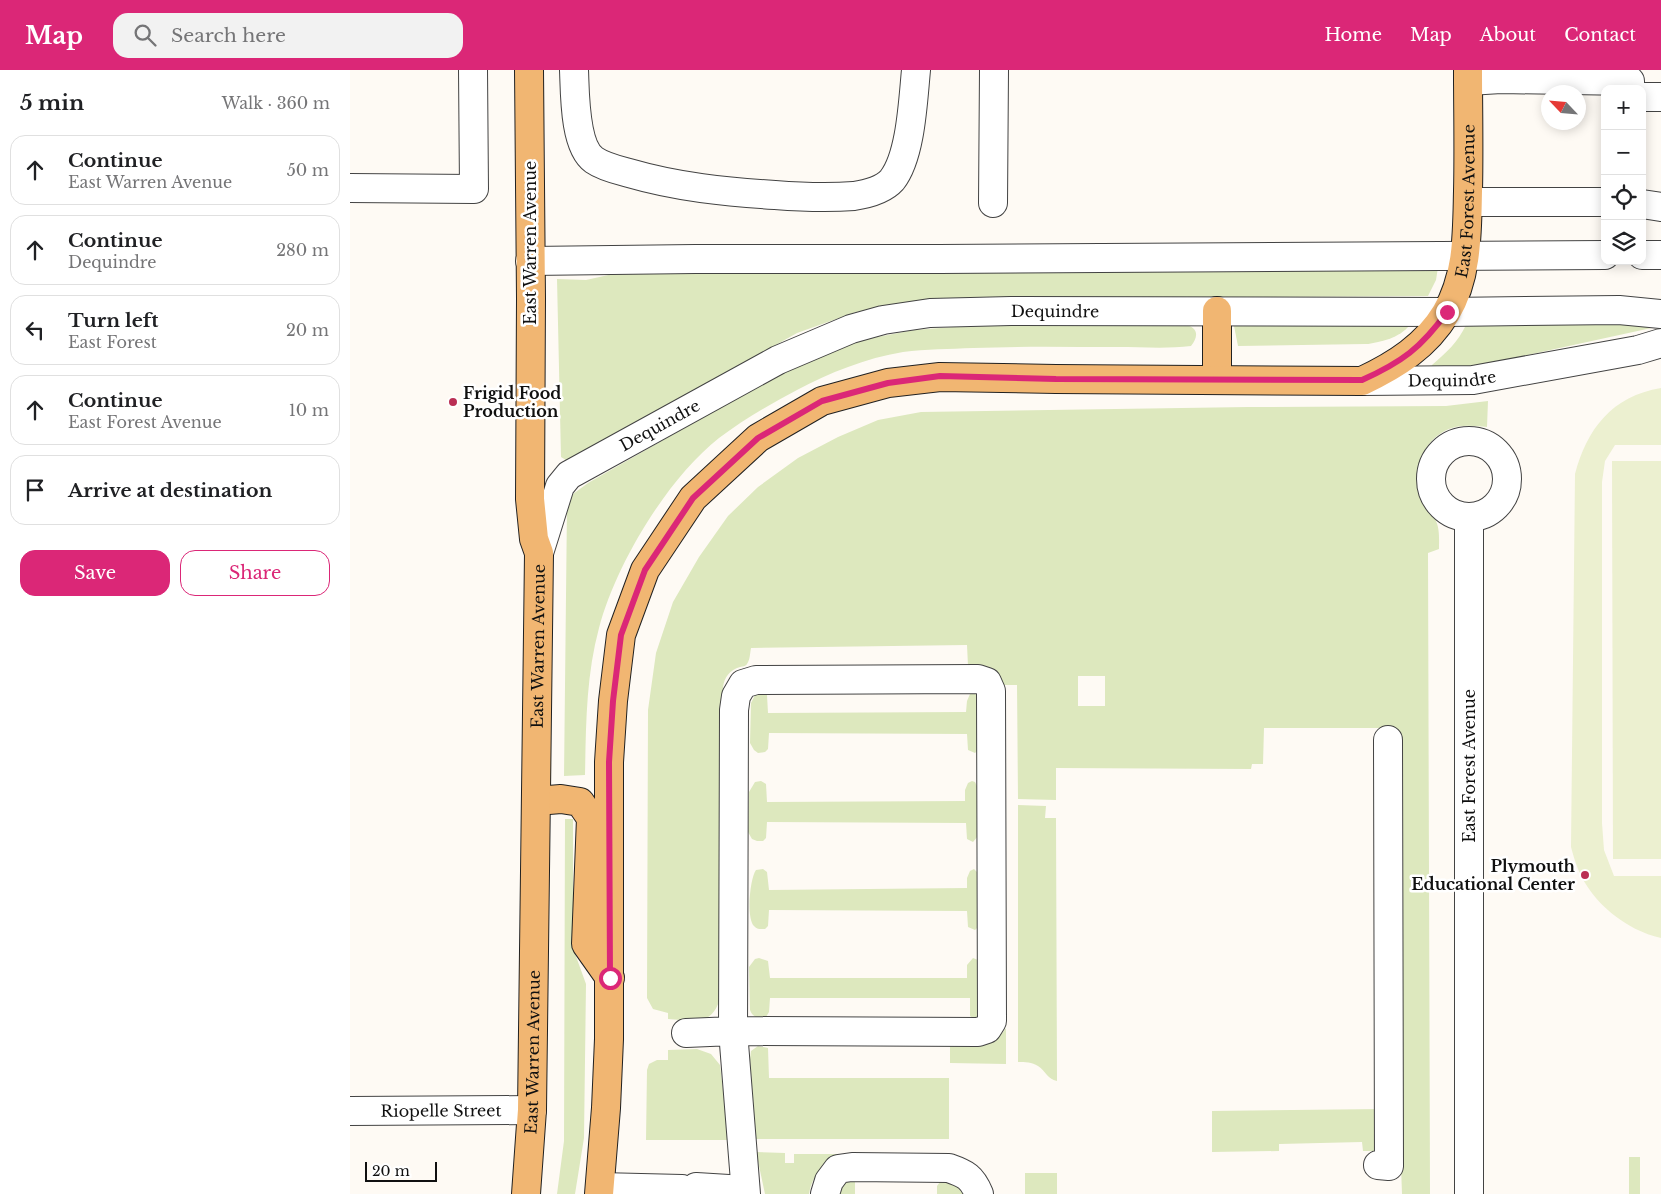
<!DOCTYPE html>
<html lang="en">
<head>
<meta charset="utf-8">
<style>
	body { margin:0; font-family:"Libre Baskerville",serif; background:#f2f2f2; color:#202124 }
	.controls { position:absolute; right:15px; top:15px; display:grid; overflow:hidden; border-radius:10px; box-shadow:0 2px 12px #0003 }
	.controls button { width:45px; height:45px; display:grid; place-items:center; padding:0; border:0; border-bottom:1px solid #e0e0e0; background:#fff; color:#202124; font:25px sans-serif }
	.compass { position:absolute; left:1191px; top:15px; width:45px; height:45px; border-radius:50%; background:#fff; box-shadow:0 2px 12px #0003; rotate:296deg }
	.scale { position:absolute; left:15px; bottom:12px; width:72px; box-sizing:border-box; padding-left:5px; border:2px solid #101010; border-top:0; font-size:14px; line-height:18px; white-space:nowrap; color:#101010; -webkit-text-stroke:4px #fff; paint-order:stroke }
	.stop { position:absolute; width:15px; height:15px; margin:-11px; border:4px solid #db2777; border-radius:50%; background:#fff }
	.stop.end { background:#db2777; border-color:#fff; box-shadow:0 1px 5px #0008 }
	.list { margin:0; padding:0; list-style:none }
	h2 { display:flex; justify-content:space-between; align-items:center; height:65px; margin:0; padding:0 20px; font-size:21px }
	h2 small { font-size:16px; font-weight:400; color:#757577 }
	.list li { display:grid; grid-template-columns:32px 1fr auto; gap:15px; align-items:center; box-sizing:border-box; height:70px; margin:0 10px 10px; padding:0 10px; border:1px solid #e0e0e0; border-radius:15px }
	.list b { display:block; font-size:19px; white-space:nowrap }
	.list p { margin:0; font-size:16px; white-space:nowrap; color:#757577 }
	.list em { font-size:16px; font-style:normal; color:#757577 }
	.actions { display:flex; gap:10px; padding:15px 20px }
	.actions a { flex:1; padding:11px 0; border:1px solid #db2777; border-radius:15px; text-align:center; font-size:18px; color:#db2777 }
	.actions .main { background:#db2777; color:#fff }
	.icon { flex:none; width:28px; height:28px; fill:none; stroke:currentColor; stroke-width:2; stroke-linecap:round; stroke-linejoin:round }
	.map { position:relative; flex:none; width:1311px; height:1124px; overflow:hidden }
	header { display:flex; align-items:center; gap:30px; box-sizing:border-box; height:70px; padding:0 25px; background:#db2777; color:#fff }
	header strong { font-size:24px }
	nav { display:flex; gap:28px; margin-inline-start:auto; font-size:18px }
	.search { width:350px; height:45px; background:#f2f2f2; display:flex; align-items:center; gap:12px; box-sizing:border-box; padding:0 18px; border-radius:15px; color:#757577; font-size:19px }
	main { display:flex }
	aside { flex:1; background:#fff }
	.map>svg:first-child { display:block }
	.green { fill:#dde8be; fill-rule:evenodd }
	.pitch { fill:#ecf0d0 }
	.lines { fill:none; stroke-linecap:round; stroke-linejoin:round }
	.minor-casing { stroke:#434343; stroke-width:30 }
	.major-casing { stroke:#212121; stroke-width:30 }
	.minor { stroke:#fff; stroke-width:28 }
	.major { stroke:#f1b672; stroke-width:28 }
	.route { stroke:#db2777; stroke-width:6 }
	.poi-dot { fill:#ba2f54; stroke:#fff; stroke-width:2 }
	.labels { text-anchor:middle; stroke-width:5; stroke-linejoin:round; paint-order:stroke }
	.street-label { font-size:16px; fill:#101010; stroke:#fff }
	.poi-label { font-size:16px; font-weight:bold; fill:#101010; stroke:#fff; text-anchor:start }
</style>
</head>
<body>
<header>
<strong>Map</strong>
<div class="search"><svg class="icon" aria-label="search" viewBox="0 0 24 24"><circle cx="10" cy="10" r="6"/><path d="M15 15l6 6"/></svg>Search here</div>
<nav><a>Home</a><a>Map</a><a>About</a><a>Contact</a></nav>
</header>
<main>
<aside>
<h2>5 min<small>Walk · 360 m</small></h2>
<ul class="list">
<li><svg class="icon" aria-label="ahead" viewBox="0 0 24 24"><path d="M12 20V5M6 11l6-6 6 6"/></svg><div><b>Continue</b><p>East Warren Avenue</p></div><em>50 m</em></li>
<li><svg class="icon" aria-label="ahead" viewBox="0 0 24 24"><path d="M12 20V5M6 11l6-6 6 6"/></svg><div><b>Continue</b><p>Dequindre</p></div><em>280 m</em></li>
<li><svg class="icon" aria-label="left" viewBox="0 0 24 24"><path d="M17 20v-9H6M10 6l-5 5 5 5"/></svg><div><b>Turn left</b><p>East Forest</p></div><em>20 m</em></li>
<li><svg class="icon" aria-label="ahead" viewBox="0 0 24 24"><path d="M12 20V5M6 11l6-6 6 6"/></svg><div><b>Continue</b><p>East Forest Avenue</p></div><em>10 m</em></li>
<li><svg class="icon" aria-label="arrive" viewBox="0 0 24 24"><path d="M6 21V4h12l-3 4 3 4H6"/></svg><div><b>Arrive at destination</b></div></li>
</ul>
<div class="actions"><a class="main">Save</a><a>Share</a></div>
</aside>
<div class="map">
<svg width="1311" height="1124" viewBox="0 0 1311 1124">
	<rect width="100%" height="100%" fill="#fefaf4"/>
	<g class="green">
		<path d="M1089,191L1086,210L1078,226L632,229L558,233L506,242L447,263L219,392L211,387L207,209L236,210L272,202Z"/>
		<path d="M1308,254L1306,257L1145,292L1107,298L1081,299L1082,295C1096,283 1108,272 1116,255Z"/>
		<path d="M835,255C848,257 849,266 841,276C817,279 791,277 767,277C719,277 671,276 623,278C600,279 576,279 553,282C516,288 479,303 447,320C420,334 393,350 369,368C317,409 266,494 249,558C236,606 236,656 235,705L214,706L217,436L223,424L238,413L448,293L489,277L522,268L564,260L617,256Z"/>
		<path d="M1060,255C1049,268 1032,272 1016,274L888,276L884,256Z"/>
		<path d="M1138,331L1137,357C1124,356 1111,354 1099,359C1074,369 1060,401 1070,426C1074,435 1080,441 1085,449C1090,458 1089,469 1089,479L1078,483L1080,1124H1052L1051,1096L1047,1073V658H914L913,694H902L901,699L706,698V730L668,729L667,615H652C641,598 638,597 618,596L617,575L401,578C400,583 400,590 397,594C395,597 393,596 390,597C380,600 374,607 373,618V917C365,956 352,951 318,949V943L303,939L297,928L298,640L306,583L323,532L349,487L378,446L408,417L448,388L488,367L528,350L571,342L898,337L1096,336ZM728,606H755V636H728Z"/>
		<path d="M412,622L417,625L418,643L616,642L617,631L620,624L624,623L629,627L628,680L625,683L618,680L617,664L419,663L418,679L415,682L408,683L404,680L400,673L401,633L406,623Z"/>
		<path d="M411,711L416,714L417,732L615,731V720L618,713L622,711L625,712L627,716L628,766L623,772L617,769L616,753L417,752L416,768L413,771H407L402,769L398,762L399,722L405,712Z"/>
		<path d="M668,735L696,736L695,748H706L707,1011C697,1009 696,1001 688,996C682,992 675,992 668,992Z"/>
		<path d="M215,749H223V878L236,914L234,1068L225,1124H207L214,1071Z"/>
		<path d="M413,799L417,802L419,820L617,818V808L620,801L624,799L629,804L628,857L625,860L618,857L617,841L419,840L418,856L415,859C411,859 407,860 404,856C396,848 400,808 406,800Z"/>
		<path d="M409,888L418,891L420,908H617V895L623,888L628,890L629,944L625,949L620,946V928H420L419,942L416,947C409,949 403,948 400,940L399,897L405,889Z"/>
		<path d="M656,958V994L600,993V976C625,975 640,981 656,958Z"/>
		<path d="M408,976L418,978L419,1008H599V1069H406L400,989L401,981Z"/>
		<path d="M347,979L361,984L370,995L379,1070H296L297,1000L299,994L307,990H318V980Z"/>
		<path d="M1032,1039V1081H1013L1012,1072L929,1074V1081L862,1082V1041Z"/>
		<path d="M406,1082L435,1083V1093H444V1084H494C475,1093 463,1102 459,1124H415Z"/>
		<rect x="1279" y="1087" width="11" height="37"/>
		<rect x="675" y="1103" width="32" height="21"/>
		<path d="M497,1112H505V1124H488L492,1116Z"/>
		<path d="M590,1112L606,1113L616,1124H587V1116Z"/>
	</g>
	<g class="pitch">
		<path d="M1311,318V375H1265L1255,391L1252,412V753L1254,780L1264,806H1311V868C1276,860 1242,833 1228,799C1225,792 1223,784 1221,777L1225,404C1237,359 1262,326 1311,318Z"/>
		<path d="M1262,391H1311V789H1263Z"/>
	</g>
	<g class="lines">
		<g class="minor-casing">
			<g id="minor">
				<path d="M224,0C225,22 224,76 244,90C254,97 268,100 279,103C327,117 376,122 425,125C451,127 478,128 504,126C517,124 533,120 542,110C561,86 563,30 566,0"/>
				<path d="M1118,11L1151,9L1280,11V19"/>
				<path d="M1292,27H1311"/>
				<path d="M0,118L124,119L123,0"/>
				<path d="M1118,132H1255"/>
				<path d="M643,133L644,0"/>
				<path d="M1292,134L1311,137"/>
				<path d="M1292,185H1311"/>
				<path d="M180,191L345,189H589L1255,185"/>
				<path id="s1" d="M1012,311L1123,310L1288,280L1311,273"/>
				<circle cx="1119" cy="409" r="38"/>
				<path id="s2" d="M189,483L210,416L219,405L428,290L501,259L533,250L580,243L661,241L1097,242L1269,240L1311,244"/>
				<path d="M336,963L383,961L628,962L637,959L642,951L641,621L637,612L628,609L406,610L393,614L386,626L384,640L383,961L396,1124"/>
				<path id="s3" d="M0,1041L182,1040"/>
				<path d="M1028,1095L1039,1096L1038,670"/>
				<path d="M250,1117L332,1119"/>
				<path d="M346,1117L395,1120"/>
				<path d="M475,1124L479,1111L488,1099L502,1097L599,1098C616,1104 622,1107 629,1124"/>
				<path d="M1119,1124V448"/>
			</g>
		</g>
		<g class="major-casing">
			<g id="major">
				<path d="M867,241V310"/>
				<path d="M186,731L211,729L230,732L241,748L236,874L260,908"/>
				<path id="s4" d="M176,1124L182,1040L189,483L184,469L180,429L181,228L179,0"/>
				<path id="s5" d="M249,1124L256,1038L259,969V692L263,631L271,565L295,500L343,428L408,368L472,331L538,313L590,307L706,309L1012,311C1046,295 1076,276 1096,243C1118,207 1117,162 1118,121C1119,81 1118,40 1118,0"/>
			</g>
		</g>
		<use href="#minor" class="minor"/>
		<use href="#major" class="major"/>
	</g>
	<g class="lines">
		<path class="route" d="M260,908L259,692L263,631L271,565L295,500L343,428L408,368L472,331L538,313L590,306L706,309L1012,310C1052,292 1071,278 1097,242"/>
	</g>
	<g class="poi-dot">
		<circle cx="103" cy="332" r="5"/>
		<circle cx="1235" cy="805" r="5"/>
	</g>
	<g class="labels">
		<g class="street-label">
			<text dy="6" stroke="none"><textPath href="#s5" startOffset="1646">East Forest Avenue</textPath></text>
			<text transform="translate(180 173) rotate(-90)" y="6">East Warren Avenue</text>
			<text dy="6" stroke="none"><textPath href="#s2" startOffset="608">Dequindre</textPath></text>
			<text dy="6" stroke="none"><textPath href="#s1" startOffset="90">Dequindre</textPath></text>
			<text dy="6" stroke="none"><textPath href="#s2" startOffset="188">Dequindre</textPath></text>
			<text dy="6" stroke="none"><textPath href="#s4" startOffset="548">East Warren Avenue</textPath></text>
			<text transform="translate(1119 696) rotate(-90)" y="6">East Forest Avenue</text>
			<text dy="6" stroke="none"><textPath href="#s4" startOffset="142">East Warren Avenue</textPath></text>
			<text dy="6" stroke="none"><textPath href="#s3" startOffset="91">Riopelle Street</textPath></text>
		</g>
		<g class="poi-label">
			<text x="113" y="329">Frigid Food<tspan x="113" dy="18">Production</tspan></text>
			<text x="1225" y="802" text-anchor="end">Plymouth<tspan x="1225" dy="18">Educational Center</tspan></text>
		</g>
	</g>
</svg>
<div class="controls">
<button>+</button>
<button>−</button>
<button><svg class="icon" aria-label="locate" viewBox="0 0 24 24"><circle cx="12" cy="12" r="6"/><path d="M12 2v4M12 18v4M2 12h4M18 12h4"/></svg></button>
<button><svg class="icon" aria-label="layers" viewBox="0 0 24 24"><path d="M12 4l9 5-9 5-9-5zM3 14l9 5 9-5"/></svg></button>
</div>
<svg class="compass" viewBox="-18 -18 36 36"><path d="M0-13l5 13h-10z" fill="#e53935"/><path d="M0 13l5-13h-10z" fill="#757577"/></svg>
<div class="scale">20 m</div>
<div class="stop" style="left:260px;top:908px"></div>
<div class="stop end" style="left:1097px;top:242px"></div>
</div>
</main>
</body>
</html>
